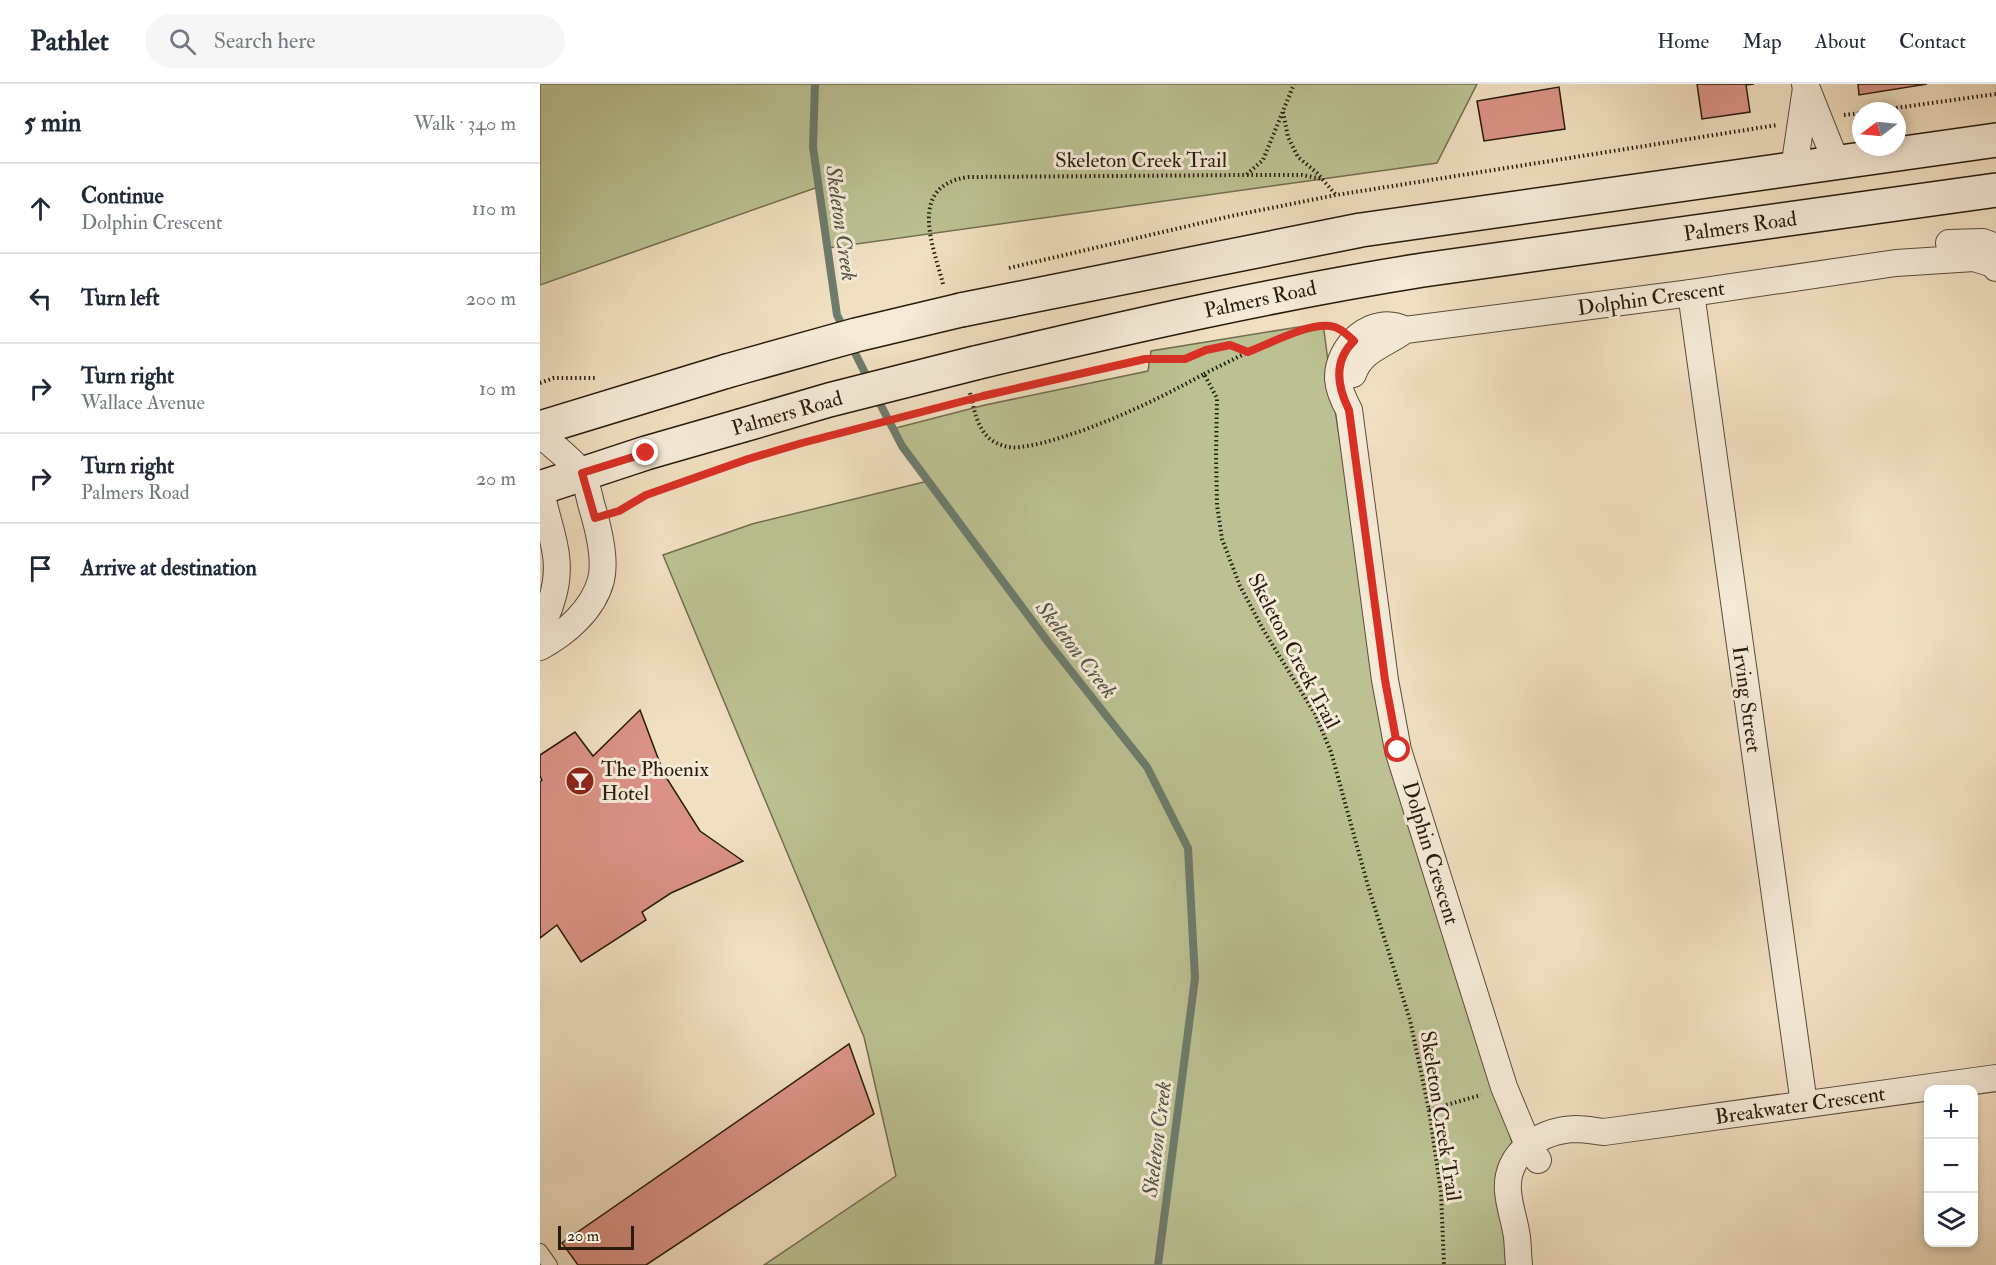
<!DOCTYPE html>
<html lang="en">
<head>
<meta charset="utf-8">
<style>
	body { margin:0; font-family:"IM FELL Double Pica",serif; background:#f6f6f7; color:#1f2937 }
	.controls { position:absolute; right:18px; bottom:18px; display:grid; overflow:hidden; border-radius:12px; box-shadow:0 3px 9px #0003 }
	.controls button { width:54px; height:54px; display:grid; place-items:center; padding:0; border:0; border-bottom:2px solid #e0e1e3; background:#fff; color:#1f2937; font:30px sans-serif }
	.compass { position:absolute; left:1312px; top:18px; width:54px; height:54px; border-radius:50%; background:#fff; box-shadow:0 3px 9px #0003; rotate:254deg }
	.scale { position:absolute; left:18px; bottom:15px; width:76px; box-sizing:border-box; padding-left:6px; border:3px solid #281b0b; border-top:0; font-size:16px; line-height:21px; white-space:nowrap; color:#281b0b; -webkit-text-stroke:4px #f5ead7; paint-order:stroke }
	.stop { position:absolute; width:18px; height:18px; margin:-14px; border:4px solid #d93025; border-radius:50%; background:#fff }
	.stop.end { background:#d93025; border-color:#fff; box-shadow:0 2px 6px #0008 }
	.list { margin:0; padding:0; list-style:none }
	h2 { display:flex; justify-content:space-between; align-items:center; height:78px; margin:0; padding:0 24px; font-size:26px }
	h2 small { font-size:20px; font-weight:400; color:#747a83 }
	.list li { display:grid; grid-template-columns:39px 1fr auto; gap:18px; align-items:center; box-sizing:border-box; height:90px; padding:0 24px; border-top:2px solid #e0e1e3 }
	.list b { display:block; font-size:22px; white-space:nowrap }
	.list p { margin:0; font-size:20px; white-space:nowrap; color:#747a83 }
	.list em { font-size:20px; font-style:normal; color:#747a83 }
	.icon { flex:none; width:33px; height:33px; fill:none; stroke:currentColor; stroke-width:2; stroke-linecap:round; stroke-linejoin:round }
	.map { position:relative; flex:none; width:1456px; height:1181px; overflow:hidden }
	header { display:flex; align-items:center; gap:36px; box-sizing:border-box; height:84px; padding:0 30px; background:#fff; border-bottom:2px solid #e0e1e3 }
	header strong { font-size:28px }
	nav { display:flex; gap:33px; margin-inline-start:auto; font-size:21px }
	.search { width:420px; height:54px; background:#f6f6f7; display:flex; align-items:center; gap:15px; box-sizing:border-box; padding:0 21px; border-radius:33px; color:#747a83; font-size:22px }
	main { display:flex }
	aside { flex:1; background:#fff }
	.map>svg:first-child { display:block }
	.green { fill:#bbc192; stroke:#726e4e; stroke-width:1.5 }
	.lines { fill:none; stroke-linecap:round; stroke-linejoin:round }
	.stream { stroke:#6d7c6d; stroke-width:8 }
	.building { fill:#da9286; stroke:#281b0b; stroke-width:1.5 }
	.service-casing { stroke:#5a4c38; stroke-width:16 }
	.minor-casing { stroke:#5a4c38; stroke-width:28 }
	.secondary-casing { stroke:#281b0b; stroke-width:36 }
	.path { stroke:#281b0b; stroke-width:4; stroke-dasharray:1.5 3; stroke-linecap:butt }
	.service { stroke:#f5ead7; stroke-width:14 }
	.minor { stroke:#f5ead7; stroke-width:26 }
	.secondary { stroke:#f5ead7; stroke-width:33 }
	.secondary-bridge-casing { stroke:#281b0b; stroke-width:36; stroke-linecap:butt }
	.path-bridge { stroke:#281b0b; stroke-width:4; stroke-dasharray:1.5 3; stroke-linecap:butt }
	.secondary-bridge { stroke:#f5ead7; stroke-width:33 }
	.route { stroke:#d93025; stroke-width:8 }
	.labels { text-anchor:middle; stroke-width:6; stroke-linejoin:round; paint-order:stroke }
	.street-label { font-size:21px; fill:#281b0b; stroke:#f5ead7 }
	.poi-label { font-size:21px; fill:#281b0b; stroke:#f5ead7; text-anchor:start }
	.water-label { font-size:22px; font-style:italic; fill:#505444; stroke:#f5ead7 }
</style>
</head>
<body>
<header>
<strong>Pathlet</strong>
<div class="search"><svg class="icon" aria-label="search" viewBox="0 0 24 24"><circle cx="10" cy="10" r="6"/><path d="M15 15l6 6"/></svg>Search here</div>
<nav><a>Home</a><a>Map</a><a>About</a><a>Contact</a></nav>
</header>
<main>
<aside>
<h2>5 min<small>Walk · 340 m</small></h2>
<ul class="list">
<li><svg class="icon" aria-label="ahead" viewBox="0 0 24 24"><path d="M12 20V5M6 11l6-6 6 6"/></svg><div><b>Continue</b><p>Dolphin Crescent</p></div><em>110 m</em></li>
<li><svg class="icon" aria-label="left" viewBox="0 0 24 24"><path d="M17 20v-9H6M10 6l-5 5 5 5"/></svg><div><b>Turn left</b></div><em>200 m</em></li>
<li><svg class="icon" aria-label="right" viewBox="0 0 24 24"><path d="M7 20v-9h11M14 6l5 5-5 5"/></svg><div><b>Turn right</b><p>Wallace Avenue</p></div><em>10 m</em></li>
<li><svg class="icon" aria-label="right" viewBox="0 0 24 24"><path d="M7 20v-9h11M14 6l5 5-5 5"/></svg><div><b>Turn right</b><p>Palmers Road</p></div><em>20 m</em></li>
<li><svg class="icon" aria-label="arrive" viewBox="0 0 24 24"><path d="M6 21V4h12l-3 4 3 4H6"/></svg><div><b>Arrive at destination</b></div></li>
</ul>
</aside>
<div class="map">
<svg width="1456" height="1181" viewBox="0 0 1456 1181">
	<rect width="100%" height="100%" fill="#f0dfc1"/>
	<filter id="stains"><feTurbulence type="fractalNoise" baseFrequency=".00333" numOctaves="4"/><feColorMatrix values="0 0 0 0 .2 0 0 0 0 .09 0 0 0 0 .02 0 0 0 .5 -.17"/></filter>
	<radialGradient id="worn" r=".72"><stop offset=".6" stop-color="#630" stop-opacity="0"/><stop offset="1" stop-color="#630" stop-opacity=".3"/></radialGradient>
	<g class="green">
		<path d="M0,0H937L897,79L288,164L278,103L0,201Z"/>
		<path d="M783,239L791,300L845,646L974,1065L970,1181H224L356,1092L324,953L123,471L212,440L388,397L362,362L352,345L445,321L608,287L611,267Z"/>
	</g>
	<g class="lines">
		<g class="stream">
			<path d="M275,0L273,63L297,231L305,247"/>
			<path d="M311,261L330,299"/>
			<path d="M336,312L362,362L508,558L607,683L648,764L655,894L618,1181"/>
		</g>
	</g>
	<g class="building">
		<path d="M1157,0H1214L1206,1L1210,28L1162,35Z"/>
		<path d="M1318,0H1387L1319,11Z"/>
		<path d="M1019,3L1025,45L944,57L937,17Z"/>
		<path d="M100,626L124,690L160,747L203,777L131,809L102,828L106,836L41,878L17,841L0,854V698L2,696L0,692V671L35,648L53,672Z"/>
		<path d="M309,960L334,1030L106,1181H38L22,1159Z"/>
	</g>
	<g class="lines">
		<g class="service-casing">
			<path id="service" d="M0,1167L10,1181"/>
		</g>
		<g class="minor-casing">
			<g id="minor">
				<path d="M1265,0L1296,78"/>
				<path d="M1254,85L1266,4"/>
				<path d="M1409,159L1443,158L1456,163"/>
				<path d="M1151,209L1264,1020"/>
				<path d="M865,246C833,229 797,262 798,295C799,306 804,317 809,326L845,596L858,666L964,1003L988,1061L998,1076"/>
				<path d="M813,290C822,265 845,261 865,246L1151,209L1356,179L1434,174L1453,180L1456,184"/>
				<path d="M0,350C13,362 30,374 41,388C47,397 49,413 52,423C58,443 66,476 61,496C53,526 26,549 0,563"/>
				<path d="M0,400C6,443 26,471 12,515C9,525 7,532 0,540"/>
				<path d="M979,1181C978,1172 978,1162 977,1153C975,1138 969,1122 968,1107C965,1069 1001,1046 1036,1045C1045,1045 1055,1047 1064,1048L1456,994"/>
			</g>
		</g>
		<g class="secondary-casing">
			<g id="secondary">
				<path d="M421,226L821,146L1456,56"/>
				<path d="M435,279C583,244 732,210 883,186L1456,106"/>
				<path d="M0,344L187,287"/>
				<path d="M0,404L106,369L200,342"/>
			</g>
		</g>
		<g class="path">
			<path d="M1334,27L1456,10"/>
			<path d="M743,28L748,53L758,73L777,89L796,111"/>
			<path d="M1304,31L1321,29"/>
			<path d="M707,91H762L783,95"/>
			<path d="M469,184L691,132L796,111L1237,41"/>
			<path d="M403,200C393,161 367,102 428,93L706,91L723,76L754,0"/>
			<path d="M664,290L708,268L763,246L790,242L794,243"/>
			<path d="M0,299L14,294H56"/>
			<path d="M430,309C434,325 437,344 450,355C458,361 470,365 480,363C500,361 519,354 538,348C583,332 622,313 664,290L677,314L676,371L677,421L682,455L700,502L724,547L775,630L791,668L828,802L870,936L889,1026L901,1108L904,1181"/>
			<path d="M443,312L605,275H645L666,266L690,261L708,268"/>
			<path d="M79,427L106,411L208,375"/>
			<path d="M889,1026L941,1011"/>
		</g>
		<use href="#service" class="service"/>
		<use href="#minor" class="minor"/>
		<use href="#secondary" class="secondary"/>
		<g class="secondary-bridge-casing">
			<g id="secondary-bridge">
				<path d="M187,287L316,251L421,226"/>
				<path d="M200,342L289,316L435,279"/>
			</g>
		</g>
		<path class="path-bridge" d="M208,375L329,340L443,312"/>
		<use href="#secondary-bridge" class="secondary-bridge"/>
	</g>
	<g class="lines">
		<path class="route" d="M106,369L42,389L55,434L79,427L106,411L208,375L262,359L443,312L605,275H645L666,266L690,261L708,268C729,260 768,239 790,242C800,243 807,251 814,257C793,277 797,302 809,326L845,596L858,666"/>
	</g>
	<defs>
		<g id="bar-disc" transform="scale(1.5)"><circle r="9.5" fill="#8f2418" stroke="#f5ead7"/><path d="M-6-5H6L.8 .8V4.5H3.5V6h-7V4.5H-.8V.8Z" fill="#fff"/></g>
	</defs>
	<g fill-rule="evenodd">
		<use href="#bar-disc" x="40" y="697"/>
	</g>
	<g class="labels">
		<g class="street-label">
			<text x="601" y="83">Skeleton Creek Trail</text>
			<text transform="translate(1200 142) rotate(-8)" y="7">Palmers Road</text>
			<text transform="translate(1111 214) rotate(-8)" y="7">Dolphin Crescent</text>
			<text transform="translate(720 215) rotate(-12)" y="7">Palmers Road</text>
			<text transform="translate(247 329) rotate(-16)" y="7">Palmers Road</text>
			<text transform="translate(754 567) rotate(62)" y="7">Skeleton Creek Trail</text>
			<text transform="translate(1207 615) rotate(82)" y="7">Irving Street</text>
			<text transform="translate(891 769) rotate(73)" y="7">Dolphin Crescent</text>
			<text transform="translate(1260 1021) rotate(-8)" y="7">Breakwater Crescent</text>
			<text transform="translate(901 1032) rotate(81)" y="7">Skeleton Creek Trail</text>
		</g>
		<g class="poi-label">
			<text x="61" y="692">The Phoenix<tspan x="61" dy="24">Hotel</tspan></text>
		</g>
		<g class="water-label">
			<text transform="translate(302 139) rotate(82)" y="8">Skeleton Creek</text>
			<text transform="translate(537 565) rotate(52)" y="8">Skeleton Creek</text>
			<text transform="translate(616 1055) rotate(-83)" y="8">Skeleton Creek</text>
		</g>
	</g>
	<rect width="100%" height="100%" filter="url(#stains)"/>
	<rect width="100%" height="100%" fill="url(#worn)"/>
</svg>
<div class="controls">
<button>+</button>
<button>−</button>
<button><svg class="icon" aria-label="layers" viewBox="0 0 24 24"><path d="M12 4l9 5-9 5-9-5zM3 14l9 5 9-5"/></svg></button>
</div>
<svg class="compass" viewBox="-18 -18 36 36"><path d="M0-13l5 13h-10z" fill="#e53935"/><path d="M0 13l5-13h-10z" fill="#747a83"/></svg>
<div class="scale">20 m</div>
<div class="stop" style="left:858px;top:666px"></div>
<div class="stop end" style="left:106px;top:369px"></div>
</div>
</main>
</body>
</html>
